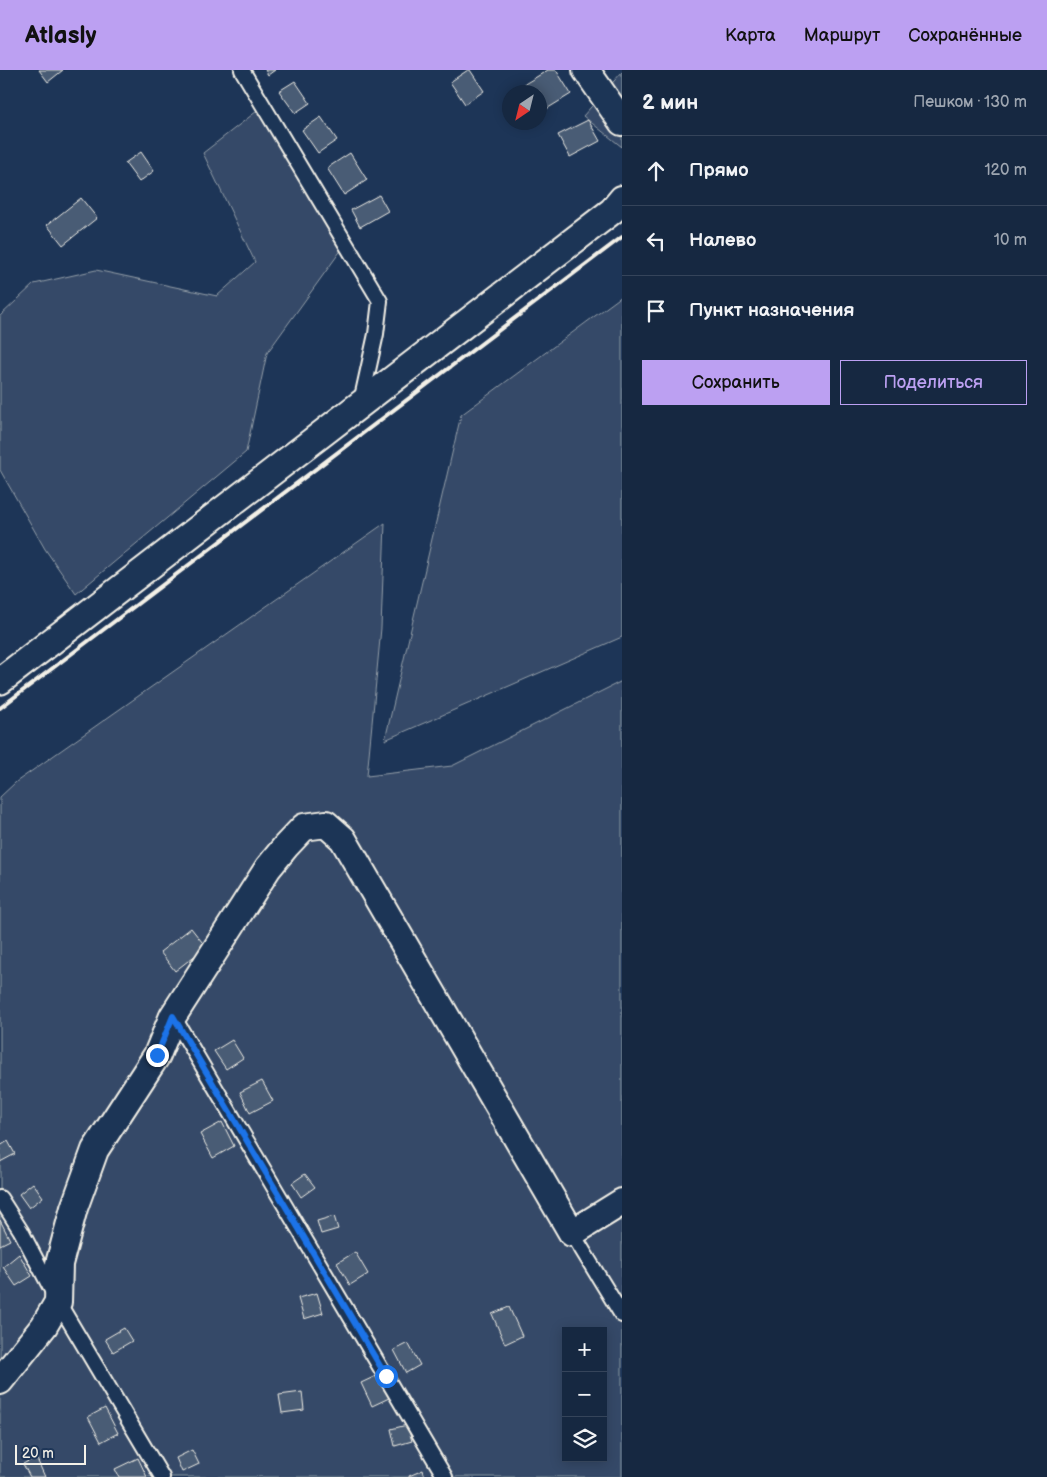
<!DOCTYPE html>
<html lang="ru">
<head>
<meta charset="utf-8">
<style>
	body { margin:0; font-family:"Balsamiq Sans",sans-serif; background:#23344c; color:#f1f3f6 }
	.controls { position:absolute; right:15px; bottom:15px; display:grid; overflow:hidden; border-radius:0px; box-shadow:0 2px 12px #0003 }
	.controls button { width:45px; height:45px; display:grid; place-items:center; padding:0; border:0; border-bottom:1px solid #35445a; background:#162841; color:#f1f3f6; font:25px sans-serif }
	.compass { position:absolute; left:502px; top:15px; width:45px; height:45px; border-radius:50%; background:#162841; box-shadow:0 2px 12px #0003; rotate:215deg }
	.scale { position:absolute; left:15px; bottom:12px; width:71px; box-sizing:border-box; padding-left:5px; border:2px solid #f4f1e8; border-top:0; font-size:14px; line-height:18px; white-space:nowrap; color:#f4f1e8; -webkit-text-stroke:4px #1d3557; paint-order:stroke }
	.stop { position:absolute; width:15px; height:15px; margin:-11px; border:4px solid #1a73e8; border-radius:50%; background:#fff }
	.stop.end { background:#1a73e8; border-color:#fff; box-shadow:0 1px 5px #0008 }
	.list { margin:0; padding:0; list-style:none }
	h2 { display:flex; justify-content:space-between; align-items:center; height:65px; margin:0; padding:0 20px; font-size:21px }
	h2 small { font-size:16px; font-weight:400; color:#9ea6b1 }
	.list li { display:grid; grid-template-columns:32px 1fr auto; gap:15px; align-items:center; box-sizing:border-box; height:70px; padding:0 20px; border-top:1px solid #35445a }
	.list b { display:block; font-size:19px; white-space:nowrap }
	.list em { font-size:16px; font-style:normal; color:#9ea6b1 }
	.actions { display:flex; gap:10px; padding:15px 20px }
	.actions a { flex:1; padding:11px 0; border:1px solid #bca0f2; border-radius:0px; text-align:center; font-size:18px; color:#bca0f2 }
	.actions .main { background:#bca0f2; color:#111 }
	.icon { flex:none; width:28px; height:28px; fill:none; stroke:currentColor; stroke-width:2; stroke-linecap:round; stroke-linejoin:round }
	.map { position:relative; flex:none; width:622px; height:1407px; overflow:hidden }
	header { display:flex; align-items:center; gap:30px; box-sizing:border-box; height:70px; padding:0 25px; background:#bca0f2; color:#111 }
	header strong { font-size:24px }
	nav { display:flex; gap:28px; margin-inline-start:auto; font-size:18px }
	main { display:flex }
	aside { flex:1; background:#162841 }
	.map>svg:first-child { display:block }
	.green { fill:#354a67; stroke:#949ea8; fill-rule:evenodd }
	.building { fill:#485b74; stroke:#f4f1e8 }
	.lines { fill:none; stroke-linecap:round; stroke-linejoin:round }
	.lane-casing { stroke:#f4f1e8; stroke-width:18 }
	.street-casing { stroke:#f4f1e8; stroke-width:30 }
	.lane { stroke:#1d3557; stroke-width:14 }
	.street { stroke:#1d3557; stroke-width:26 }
	.rail { stroke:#f4f1e8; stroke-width:4 }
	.route { stroke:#1a73e8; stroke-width:6 }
</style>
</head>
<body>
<header>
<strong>Atlasly</strong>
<nav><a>Карта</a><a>Маршрут</a><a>Сохранённые</a></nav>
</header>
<main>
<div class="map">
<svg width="622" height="1407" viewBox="0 0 622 1407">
	<rect width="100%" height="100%" fill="#1d3557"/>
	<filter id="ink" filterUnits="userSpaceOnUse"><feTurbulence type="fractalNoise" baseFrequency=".02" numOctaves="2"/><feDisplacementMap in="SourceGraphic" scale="10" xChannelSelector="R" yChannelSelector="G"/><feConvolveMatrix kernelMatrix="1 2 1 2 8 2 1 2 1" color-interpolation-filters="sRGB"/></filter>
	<g filter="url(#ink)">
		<g class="green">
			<path d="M622,2V77L583,46Z"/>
			<path d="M266,34L325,126L347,172L267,283L246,382L76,524L45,479L0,400V246L34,214L96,200L217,226L255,192L203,83Z"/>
			<path d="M622,226V567L385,670L461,345Z"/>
			<path d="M385,453L381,558L367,706L452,696L622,611V1407H0V727L16,712ZM566,1261H603V1388H566Z"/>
		</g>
		<g class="building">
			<path d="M39,0H63L48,12Z"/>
			<path d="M265,0H275L268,5Z"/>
			<path d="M468,0H470L484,21L465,34L450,12Z"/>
			<path d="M548,0H556L571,24L540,43V22H528L523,15Z"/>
			<path d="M295,11L310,33L295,43L279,21Z"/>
			<path d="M321,47L337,70L318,83L302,60Z"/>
			<path d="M588,50L600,71L570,87L558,65Z"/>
			<path d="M141,82L154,101L139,112L125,93Z"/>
			<path d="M350,83L367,110L344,125L327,98Z"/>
			<path d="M379,125L388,141L360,157L351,140Z"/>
			<path d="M81,128L97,148L63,175L47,155Z"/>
			<path d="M191,858L206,877L175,901L160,882Z"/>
			<path d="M232,970L243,988L226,999L214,981Z"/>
			<path d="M262,1011L273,1031L250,1043L240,1022Z"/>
			<path d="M222,1052L234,1076L213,1088L200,1064Z"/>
			<path d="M8,1071L15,1084L0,1092V1076Z"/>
			<path d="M305,1104L315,1117L301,1127L292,1113Z"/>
			<path d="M33,1113L43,1127L29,1138L19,1124Z"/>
			<path d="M334,1146L338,1159L321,1164L317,1151Z"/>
			<path d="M0,1150L10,1170L0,1175Z"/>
			<path d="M355,1182L368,1204L350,1215L337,1193Z"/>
			<path d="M19,1184L32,1206L16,1216L3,1197Z"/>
			<path d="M317,1223L323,1243L304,1249L298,1228Z"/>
			<path d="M509,1237L522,1266L505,1274L492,1244Z"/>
			<path d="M124,1258L132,1271L113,1282L105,1269Z"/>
			<path d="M408,1273L420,1295L406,1303L394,1280Z"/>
			<path d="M378,1305L389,1328L372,1336L361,1313Z"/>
			<path d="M302,1322L304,1340L282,1343L279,1325Z"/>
			<path d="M105,1338L118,1363L101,1372L88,1347Z"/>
			<path d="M407,1355L412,1371L395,1376L391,1359Z"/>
			<path d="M192,1380L199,1394L182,1402L176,1388Z"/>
			<path d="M36,1387L45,1407H30L23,1394Z"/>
			<path d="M138,1388L147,1407H119L115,1399Z"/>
			<path d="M423,1400L425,1407H409V1406Z"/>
		</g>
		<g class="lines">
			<g class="lane-casing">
				<g id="lane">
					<path d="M242,0L380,231L376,264L361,332"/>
					<path d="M173,946L445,1407"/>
					<path d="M0,1128L21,1161L58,1232L162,1407"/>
					<path d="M572,1163L622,1245"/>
				</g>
			</g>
			<g class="street-casing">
				<g id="street">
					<path d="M586,0L622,52"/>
					<path d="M0,611L612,141L622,129"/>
					<path d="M0,1311L44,1256L58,1232L59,1194L74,1138L95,1080L157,985L173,946L268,798L286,776L304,757L326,754L343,769L572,1163L622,1132"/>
				</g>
			</g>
			<use href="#lane" class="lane"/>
			<use href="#street" class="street"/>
			<path class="rail" d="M0,638L622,167"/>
		</g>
	</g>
	<g class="lines" filter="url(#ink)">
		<path class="route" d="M157,985L173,946L386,1306"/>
	</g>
</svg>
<div class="controls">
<button>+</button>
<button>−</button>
<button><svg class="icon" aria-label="layers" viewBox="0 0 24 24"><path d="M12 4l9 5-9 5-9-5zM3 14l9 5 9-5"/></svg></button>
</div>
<svg class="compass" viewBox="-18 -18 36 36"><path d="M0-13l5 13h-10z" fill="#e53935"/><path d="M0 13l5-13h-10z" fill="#9ea6b1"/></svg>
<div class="scale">20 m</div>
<div class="stop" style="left:386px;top:1306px"></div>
<div class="stop end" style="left:157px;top:985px"></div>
</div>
<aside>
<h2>2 мин<small>Пешком · 130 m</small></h2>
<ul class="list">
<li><svg class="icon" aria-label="ahead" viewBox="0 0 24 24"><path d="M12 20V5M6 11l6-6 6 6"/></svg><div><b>Прямо</b></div><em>120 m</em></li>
<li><svg class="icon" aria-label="left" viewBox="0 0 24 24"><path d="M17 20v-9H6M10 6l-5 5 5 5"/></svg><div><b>Налево</b></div><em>10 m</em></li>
<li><svg class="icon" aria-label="arrive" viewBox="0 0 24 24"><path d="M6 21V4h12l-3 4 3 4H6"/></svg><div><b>Пункт назначения</b></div></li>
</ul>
<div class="actions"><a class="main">Сохранить</a><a>Поделиться</a></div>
</aside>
</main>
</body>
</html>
